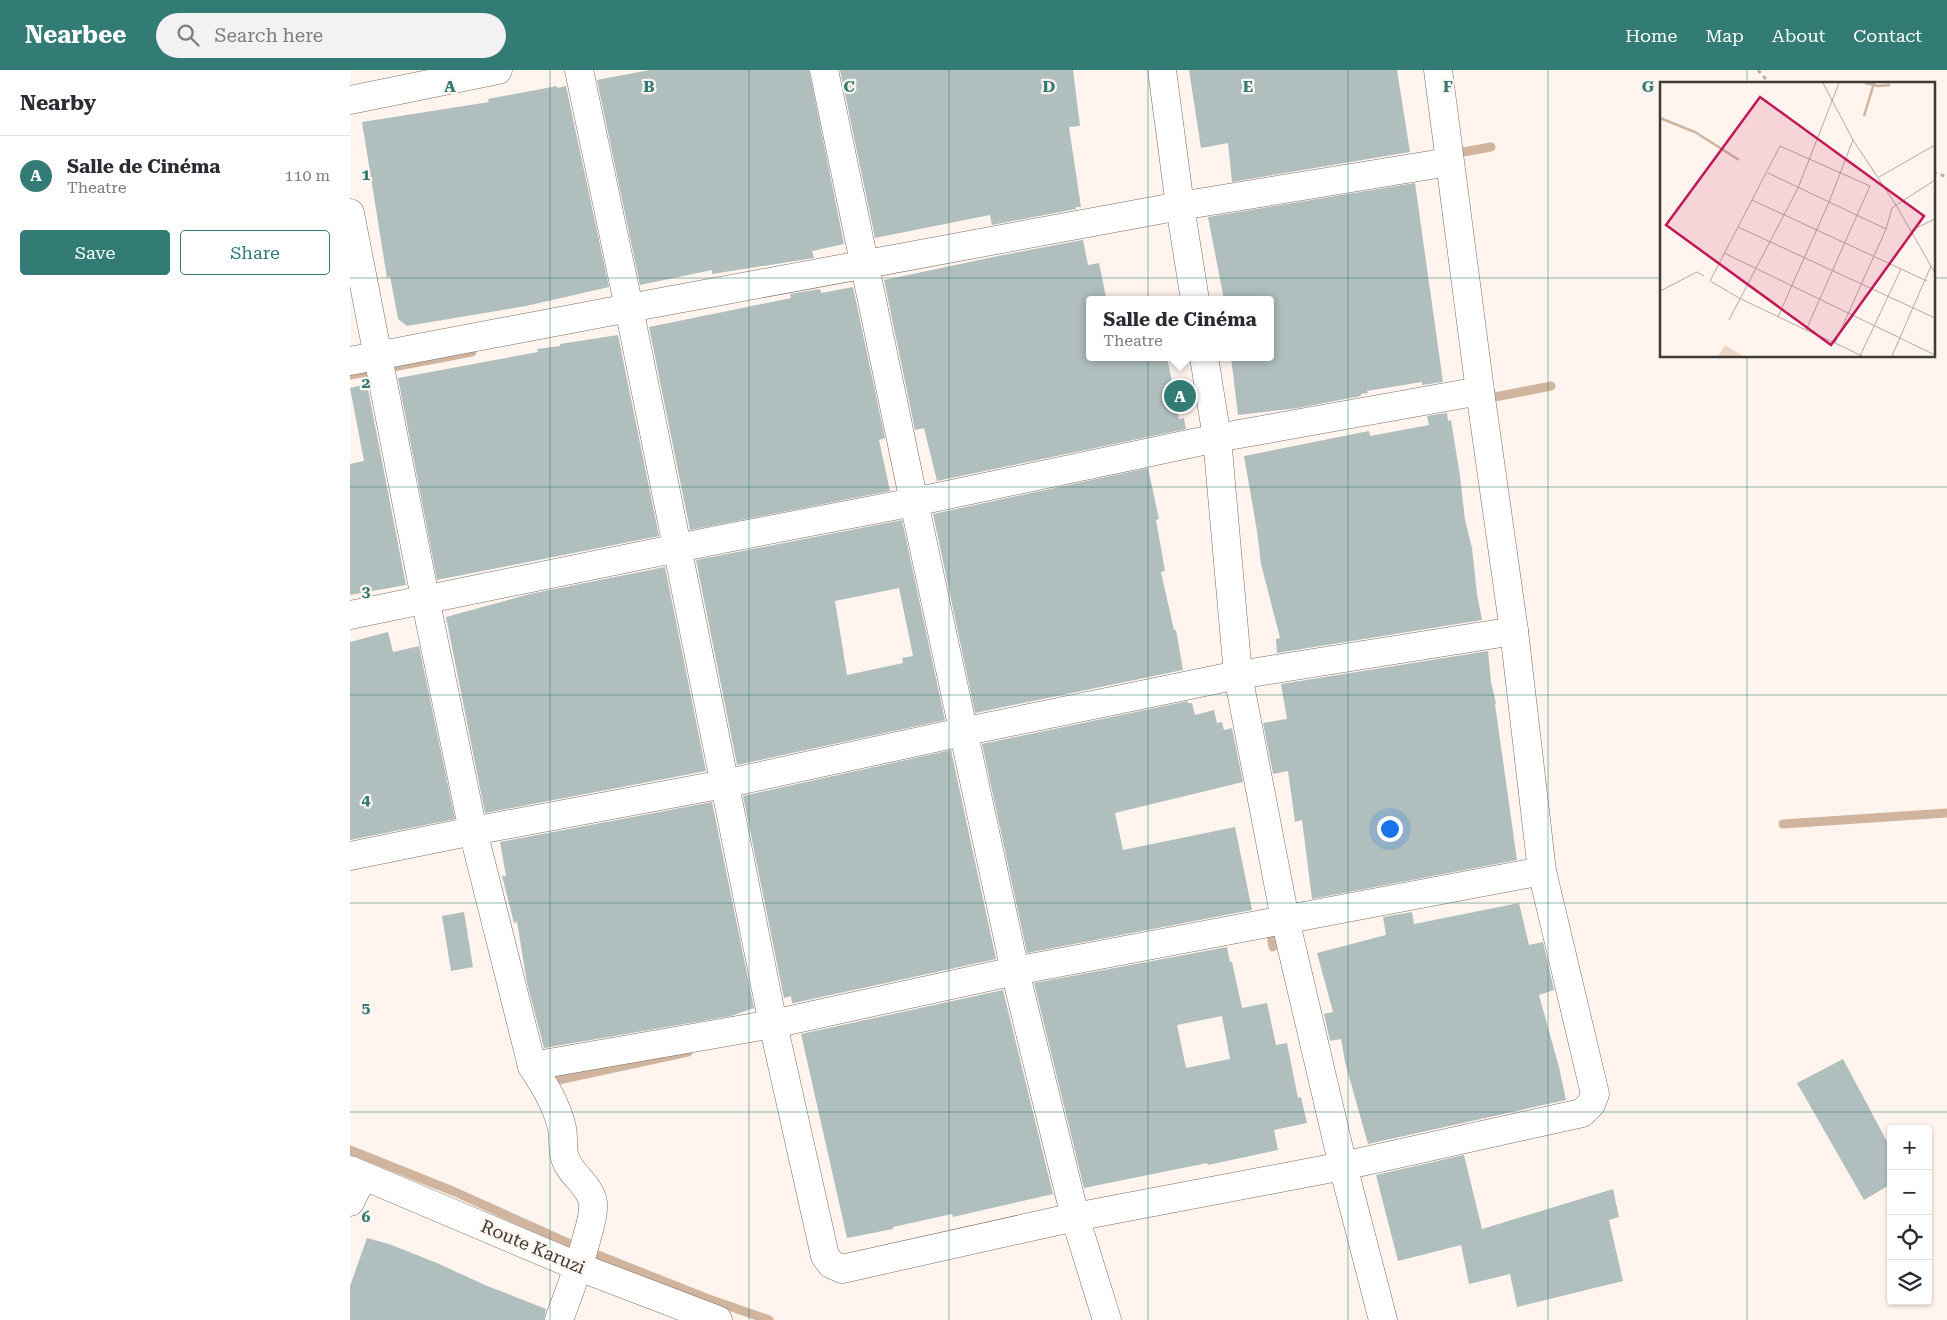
<!DOCTYPE html>
<html lang="en">
<head>
<meta charset="utf-8">
<style>
	body { margin:0; font-family:"Roboto Serif",serif; background:#f2f2f3; color:#2b2b33 }
	.controls { position:absolute; right:15px; bottom:15px; display:grid; overflow:hidden; border-radius:5px; box-shadow:0 1px 4px #0004 }
	.controls button { width:45px; height:45px; display:grid; place-items:center; padding:0; border:0; border-bottom:1px solid #e1e1e2; background:#fff; color:#2b2b33; font:25px sans-serif }
	.you { position:absolute; left:1039px; top:758px; width:18px; height:18px; margin:-12px; border:4px solid #fff; border-radius:50%; background:#1a73e8; box-shadow:0 0 0 8px #1a73e833 }
	.badge { display:grid; place-items:center; width:32px; height:32px; border-radius:50%; background:#337b75; color:#fff; font-size:16px; font-weight:700 }
	.pin { position:absolute; translate:-50% -50%; border:2px solid #fff; box-shadow:0 1px 5px #0006 }
	.popup { position:absolute; left:736px; top:226px; width:188px; height:65px; box-sizing:border-box; display:grid; place-content:center; border-radius:5px; background:#fff; filter:drop-shadow(0 1px 4px #0005); font-size:16px; white-space:nowrap; color:#7c7c81 }
	.popup b { font-size:19px; color:#2b2b33 }
	.popup::after { content:''; position:absolute; left:50%; top:100%; margin-left:-10px; border:10px solid transparent; border-top-color:#fff }
	.list { margin:0; padding:0; list-style:none }
	h2 { display:flex; justify-content:space-between; align-items:center; height:65px; margin:0; padding:0 20px; font-size:21px }
	h2 small { font-size:16px; font-weight:400; color:#7c7c81 }
	.list li { display:grid; grid-template-columns:32px 1fr auto; gap:15px; align-items:center; box-sizing:border-box; height:80px; padding:0 20px; border-top:1px solid #e1e1e2 }
	.list b { display:block; font-size:19px; white-space:nowrap }
	.list p { margin:0; font-size:16px; white-space:nowrap; color:#7c7c81 }
	.list em { font-size:16px; font-style:normal; color:#7c7c81 }
	.actions { display:flex; gap:10px; padding:15px 20px }
	.actions a { flex:1; padding:11px 0; border:1px solid #337b75; border-radius:5px; text-align:center; font-size:18px; color:#337b75 }
	.actions .main { background:#337b75; color:#fff }
	.icon { flex:none; width:28px; height:28px; fill:none; stroke:currentColor; stroke-width:2; stroke-linecap:round; stroke-linejoin:round }
	.map { position:relative; flex:none; width:1597px; height:1250px; overflow:hidden }
	header { display:flex; align-items:center; gap:30px; box-sizing:border-box; height:70px; padding:0 25px; background:#337b75; color:#fff }
	header strong { font-size:24px }
	nav { display:flex; gap:28px; margin-inline-start:auto; font-size:18px }
	.search { width:350px; height:45px; background:#f2f2f3; display:flex; align-items:center; gap:12px; box-sizing:border-box; padding:0 18px; border-radius:28px; color:#7c7c81; font-size:19px }
	main { display:flex }
	aside { flex:1; background:#fff }
	.map>svg:first-child { display:block }
	.lines { fill:none; stroke-linecap:round; stroke-linejoin:round }
	.stream { stroke:#d0b49e; stroke-width:9 }
	.building { fill:#b0bfbd; fill-rule:evenodd }
	.minor-casing { stroke:#776d65; stroke-width:29 }
	.tertiary-casing { stroke:#776d65; stroke-width:29 }
	.path { stroke:#b7afa9; stroke-width:3; stroke-dasharray:4 4; stroke-linecap:butt }
	.minor { stroke:#fff; stroke-width:28 }
	.tertiary { stroke:#fff; stroke-width:28 }
	.grid { fill:none; stroke:#337b75; stroke-width:1; stroke-opacity:0.55 }
	.labels { text-anchor:middle; stroke-width:4.5; stroke-linejoin:round; paint-order:stroke }
	.street-label { font-size:18px; fill:#3e3a36; stroke:#fff5ee }
	.inset-river { fill:none; stroke:#d0b49e; stroke-width:2.5 }
	.inset-road { fill:none; stroke:#b2aaa4; stroke-width:1 }
	.view { fill:#c2185b; fill-opacity:0.15; stroke:#c2185b; stroke-width:2.5 }
	.inset-edge { fill:none; stroke:#3e3a36; stroke-width:2.5 }
	.grid-label { font-size:16px; text-anchor:middle; font-weight:bold; fill:#337b75; stroke:#fff5ee; stroke-width:4.5; stroke-linejoin:round; paint-order:stroke }
</style>
</head>
<body>
<header>
<strong>Nearbee</strong>
<div class="search"><svg class="icon" aria-label="search" viewBox="0 0 24 24"><circle cx="10" cy="10" r="6"/><path d="M15 15l6 6"/></svg>Search here</div>
<nav><a>Home</a><a>Map</a><a>About</a><a>Contact</a></nav>
</header>
<main>
<aside>
<h2>Nearby<small></small></h2>
<ul class="list">
<li><span class="badge">A</span><div><b>Salle de Cinéma</b><p>Theatre</p></div><em>110 m</em></li>
</ul>
<div class="actions"><a class="main">Save</a><a>Share</a></div>
</aside>
<div class="map">
<svg width="1597" height="1250" viewBox="0 0 1597 1250">
	<rect width="100%" height="100%" fill="#fff5ee"/>
	<g class="lines">
		<g class="stream">
			<path d="M1102,84L1141,77"/>
			<path d="M0,305L122,282"/>
			<path d="M1135,329L1201,316"/>
			<path d="M1433,754L1597,743"/>
			<path d="M916,859H920L923,877"/>
			<path d="M199,1012L338,982"/>
			<path d="M0,1080L105,1122L225,1176L356,1228L419,1250"/>
		</g>
	</g>
	<g class="building">
		<path d="M300,0H459L494,174L462,181L464,188L362,204V200L290,215L247,10Z"/>
		<path d="M490,0H723L730,56L719,57L731,137H726V139L642,155L640,145L525,168Z"/>
		<path d="M839,0H1047L1060,82L882,112L878,73L851,78Z"/>
		<path d="M207,16V18L216,16L259,217L176,236L57,256L48,249L40,206L37,208L12,52L139,32L138,29Z"/>
		<path d="M1065,113L1093,312L1072,315V312L1017,321L1018,323L1011,324V326L948,338L888,345L881,287H920V230H874L858,147Z"/>
		<path d="M733,170L738,195L749,193L756,227L740,230V287H817L829,349L834,348L836,359L587,411L574,358L565,360L534,210L648,186Z"/>
		<path d="M503,217L535,368L529,370L540,421L340,460L299,257L441,228L440,224L470,219L471,223Z"/>
		<path d="M268,265L309,466L87,510L48,308L188,282L187,279L210,276V274Z"/>
		<path d="M17,314L56,515L0,525V394L14,391L0,318Z"/>
		<path d="M1097,343L1098,351L1101,350L1110,406L1115,450L1122,478L1127,524L1132,550L927,583L926,569L930,568L911,494L907,461L894,386L1019,361L1020,366L1079,355L1077,346Z"/>
		<path d="M798,398L809,449L806,450L815,501L811,502L824,560H826L833,600L625,643L583,444Z"/>
		<path d="M552,450L595,650L387,695L346,490ZM549,518L563,586L552,588L553,593L497,605L485,531Z"/>
		<path d="M315,497L356,701L135,743L96,547L180,524Z"/>
		<path d="M38,562L43,582L69,576L105,749L0,770V572Z"/>
		<path d="M1138,581L1141,612L1146,633L1145,634L1167,790L962,829L952,750L945,752L938,701L923,704L913,653L937,649L931,614Z"/>
		<path d="M838,631V633H842L845,645L864,640L867,653L872,652L874,660L882,658L893,712L765,743L773,780L885,757L902,840L677,883L632,674Z"/>
		<path d="M601,680L646,889L444,933H442L441,926L434,928L393,726Z"/>
		<path d="M362,732L404,938L381,946L194,978L177,913L167,852L164,853L152,806H156L150,772Z"/>
		<path d="M1169,833L1179,875L1193,872L1204,920L1189,925L1209,997L1216,1030L1018,1074L995,992L991,969L980,971L974,944L983,942L967,883L1036,865L1033,847L1062,842L1064,854Z"/>
		<path d="M114,842L123,897L101,901L92,846Z"/>
		<path d="M877,877L880,892H882L892,938L917,933L926,975L937,973L948,1028L951,1027L957,1053L924,1060L928,1080L858,1095L857,1093L734,1118L684,913ZM872,946L880,989L836,998L827,955Z"/>
		<path d="M653,920L703,1124L603,1147L602,1144L543,1157V1159L497,1168L451,964Z"/>
		<path d="M1493,989L1541,1079V1114L1514,1130L1447,1013Z"/>
		<path d="M1114,1085L1132,1159L1263,1119L1269,1147L1259,1150L1273,1211L1167,1237L1160,1204L1119,1214L1111,1175L1048,1191L1026,1105Z"/>
		<path d="M17,1168L39,1174L87,1193L135,1215L196,1239L194,1250H0V1216Z"/>
	</g>
	<g class="lines">
		<g class="minor-casing">
			<g id="minor">
				<path d="M229,0L279,238L423,954L475,1186L481,1194L492,1199L725,1147L993,1096L1232,1043L1241,1034L1245,1024L1192,801L1164,561L1130,321L1088,0"/>
				<path d="M474,0L564,432L665,901L725,1147L757,1250"/>
				<path d="M812,0L830,136L845,230"/>
				<path d="M0,30L148,0"/>
				<path d="M0,143L75,528L123,761L182,996L423,954L665,901L1192,801"/>
				<path d="M854,287L867,368L888,605L935,849L993,1096L1033,1250"/>
				<path d="M0,291L279,238L830,136L1099,92"/>
				<path d="M0,545L372,469L564,432L867,368L1130,321"/>
				<path d="M0,786L123,761L374,714L612,662L888,605L1164,561"/>
				<path d="M182,996C194,1015 207,1035 212,1058C214,1068 212,1079 215,1088C220,1105 240,1114 243,1133C244,1143 240,1157 237,1167C230,1195 219,1222 209,1250"/>
				<path d="M0,1132L13,1106"/>
			</g>
		</g>
		<g class="tertiary-casing">
			<path id="tertiary" d="M0,1100L229,1197L368,1250"/>
		</g>
		<g class="path">
			<path d="M1408,0L1420,14"/>
			<path d="M1583,102L1597,107"/>
		</g>
		<use href="#minor" class="minor"/>
		<use href="#tertiary" class="tertiary"/>
	</g>
	<path class="grid" d="M200,0V1250M399,0V1250M599,0V1250M798,0V1250M998,0V1250M1198,0V1250M1397,0V14M0,208H1311M1583,208H1597M1397,286V1250M0,417H1597M0,625H1597M0,833H1597M0,1042H1597"/>
	<g class="labels">
		<g class="street-label">
			<text transform="translate(183 1177) rotate(23)" y="6">Route Karuzi</text>
		</g>
	</g>
	<g transform="translate(1310 12)">
		<rect width="275" height="275" fill="#fff5ee"/>
		<path d="M65,263L83,274H58Z" fill="#efd8c6"/>
		<path class="inset-river" d="M205,1L218,4L230,3M204,34L214,1M0,36L35,50L79,78"/>
		<path class="inset-road" d="M163,1L193,58L236,123L275,191M108,91L226,147L175,261M219,95L275,63M92,118L267,199M78,145L275,236M226,147L232,126L275,98M252,148L275,137M64,171L275,273M0,209L37,190L44,194M118,235L169,120L193,58M69,238L138,106L179,1M146,248L210,104L120,64L50,199L79,216L146,248L175,261L202,274M200,274L241,187M232,274L271,184"/>
		<path class="view" d="M100,15L264,134L171,263L6,143Z"/>
		<rect width="275" height="275" class="inset-edge"/>
	</g>
	<g class="grid-label">
		<text x="100" y="22">A</text>
		<text x="299" y="22">B</text>
		<text x="499" y="22">C</text>
		<text x="699" y="22">D</text>
		<text x="898" y="22">E</text>
		<text x="1098" y="22">F</text>
		<text x="1298" y="22">G</text>
		<text x="16" y="110">1</text>
		<text x="16" y="318">2</text>
		<text x="16" y="527">3</text>
		<text x="16" y="735">4</text>
		<text x="16" y="943">5</text>
		<text x="16" y="1152">6</text>
	</g>
</svg>
<div class="controls">
<button>+</button>
<button>−</button>
<button><svg class="icon" aria-label="locate" viewBox="0 0 24 24"><circle cx="12" cy="12" r="6"/><path d="M12 2v4M12 18v4M2 12h4M18 12h4"/></svg></button>
<button><svg class="icon" aria-label="layers" viewBox="0 0 24 24"><path d="M12 4l9 5-9 5-9-5zM3 14l9 5 9-5"/></svg></button>
</div>
<div class="you"></div>
<div class="pin badge" style="left:830px;top:326px">A</div>
<div class="popup"><b>Salle de Cinéma</b>Theatre</div>
</div>
</main>
</body>
</html>
